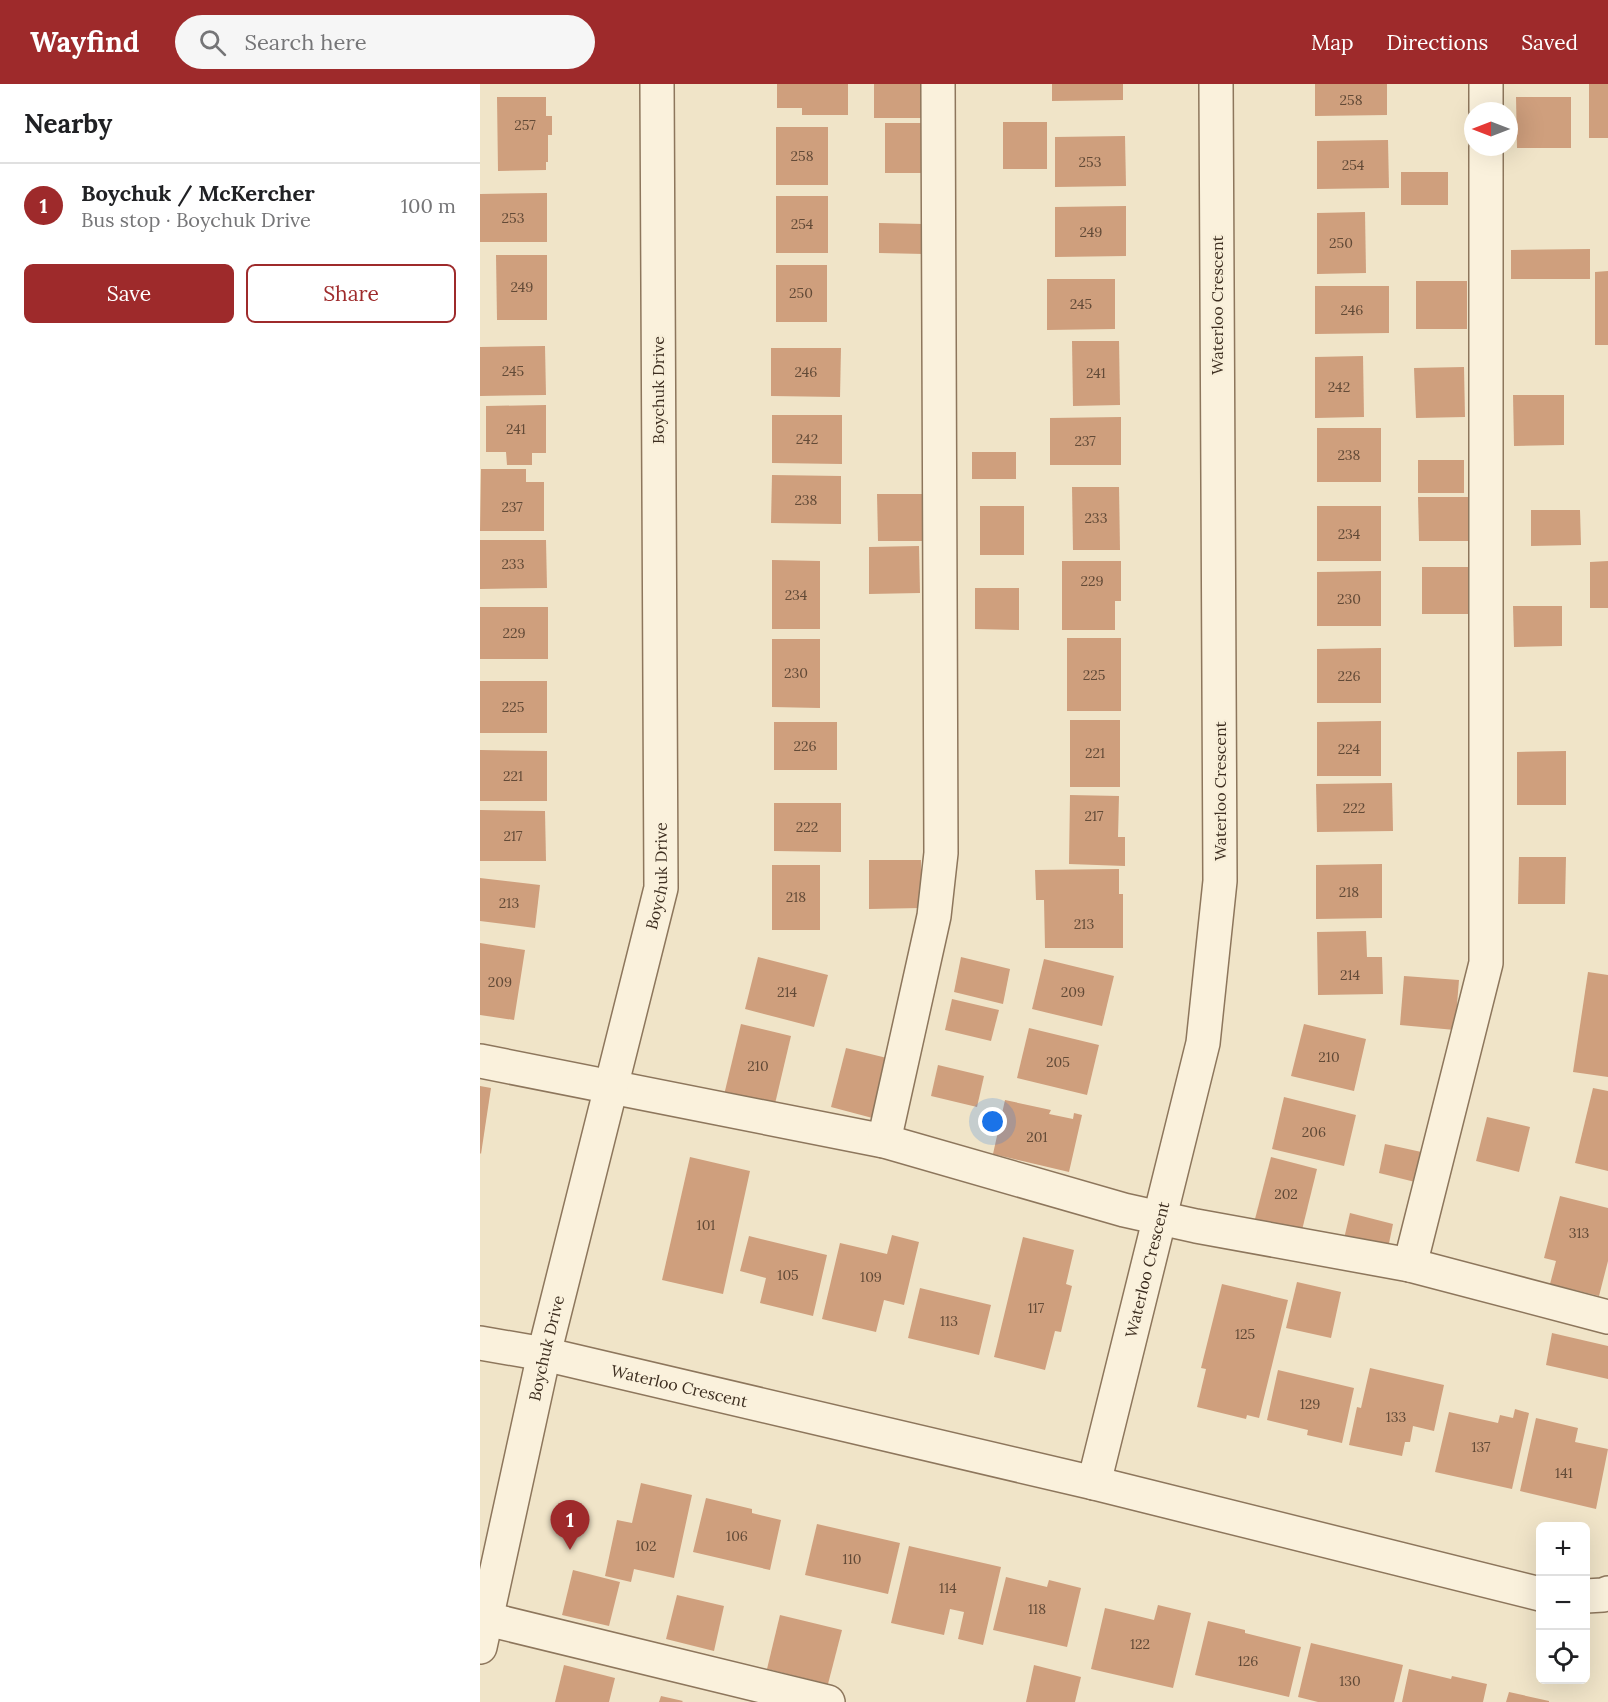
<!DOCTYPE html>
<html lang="en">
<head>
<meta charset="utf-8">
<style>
	body { margin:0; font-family:Lora,serif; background:#f6f6f6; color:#202124 }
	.controls { position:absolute; right:18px; bottom:18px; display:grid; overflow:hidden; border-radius:9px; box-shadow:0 6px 24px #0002 }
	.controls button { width:54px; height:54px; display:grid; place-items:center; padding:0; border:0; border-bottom:2px solid #e0e0e0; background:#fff; color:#202124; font:30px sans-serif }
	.compass { position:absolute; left:984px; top:18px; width:54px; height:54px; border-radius:50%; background:#fff; box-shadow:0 6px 24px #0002; rotate:270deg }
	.you { position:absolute; left:513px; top:1038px; width:21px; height:21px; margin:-15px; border:4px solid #fff; border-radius:50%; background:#1a73e8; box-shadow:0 0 0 9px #1a73e833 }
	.badge { display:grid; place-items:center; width:39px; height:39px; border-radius:50%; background:#9e2a2b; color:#fff; font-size:20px; font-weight:700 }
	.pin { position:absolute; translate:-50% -50px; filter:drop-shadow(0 2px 3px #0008) }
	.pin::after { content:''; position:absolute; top:32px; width:21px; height:18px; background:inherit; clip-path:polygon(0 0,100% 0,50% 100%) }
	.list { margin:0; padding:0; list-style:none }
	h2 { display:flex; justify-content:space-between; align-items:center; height:78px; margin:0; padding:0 24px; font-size:26px }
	h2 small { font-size:20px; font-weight:400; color:#757577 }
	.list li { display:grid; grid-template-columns:39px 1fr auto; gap:18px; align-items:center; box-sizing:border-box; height:84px; padding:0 24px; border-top:2px solid #e0e0e0 }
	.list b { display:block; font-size:22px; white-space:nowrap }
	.list p { margin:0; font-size:20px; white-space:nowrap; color:#757577 }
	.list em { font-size:20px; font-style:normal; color:#757577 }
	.actions { display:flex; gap:12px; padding:18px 24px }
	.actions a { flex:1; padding:14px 0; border:2px solid #9e2a2b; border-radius:9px; text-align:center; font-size:21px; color:#9e2a2b }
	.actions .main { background:#9e2a2b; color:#fff }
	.icon { flex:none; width:33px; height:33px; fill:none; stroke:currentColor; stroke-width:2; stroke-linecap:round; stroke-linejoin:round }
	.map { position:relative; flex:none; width:1128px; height:1618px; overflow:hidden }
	header { display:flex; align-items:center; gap:36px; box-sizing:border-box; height:84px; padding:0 30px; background:#9e2a2b; color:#fff }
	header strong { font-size:28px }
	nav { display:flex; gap:33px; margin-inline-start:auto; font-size:21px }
	.search { width:420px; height:54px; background:#f6f6f6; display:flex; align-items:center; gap:15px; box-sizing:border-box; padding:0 21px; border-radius:33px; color:#757577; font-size:22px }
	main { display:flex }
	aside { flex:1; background:#fff }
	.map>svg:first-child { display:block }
	.building { fill:#cf9f7d }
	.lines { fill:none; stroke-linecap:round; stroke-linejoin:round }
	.minor-casing { stroke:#8d765c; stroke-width:36 }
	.minor { stroke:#faf1dc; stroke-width:33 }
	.labels { text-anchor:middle; stroke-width:4.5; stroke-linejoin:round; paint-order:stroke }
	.number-label { font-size:14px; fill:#624a37 }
	.street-label { font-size:16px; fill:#3d2e20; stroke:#f7eed8 }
</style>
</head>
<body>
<header>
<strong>Wayfind</strong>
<div class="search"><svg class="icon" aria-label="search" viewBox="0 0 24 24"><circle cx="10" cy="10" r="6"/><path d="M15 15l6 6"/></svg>Search here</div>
<nav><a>Map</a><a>Directions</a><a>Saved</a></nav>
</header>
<main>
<aside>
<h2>Nearby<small></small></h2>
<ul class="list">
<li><span class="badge">1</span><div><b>Boychuk / McKercher</b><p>Bus stop · Boychuk Drive</p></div><em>100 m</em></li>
</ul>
<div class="actions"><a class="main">Save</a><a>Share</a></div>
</aside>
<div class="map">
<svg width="1128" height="1618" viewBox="0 0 1128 1618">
	<rect width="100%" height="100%" fill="#f0e4c8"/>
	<g class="building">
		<path d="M297,0H368V31H322V24H297Z"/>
		<rect x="394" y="0" width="54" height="34"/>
		<path d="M572,0H643V16L572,17Z"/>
		<path d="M835,0H907V31L835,32Z"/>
		<rect x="1109" y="0" width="19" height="54"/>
		<path d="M17,13H66V32H72V51H68V78H66V86L18,87Z"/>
		<path d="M1036,13H1091V64H1037Z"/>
		<rect x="523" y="38" width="44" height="47"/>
		<rect x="405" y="39" width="43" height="50"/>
		<rect x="296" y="43" width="52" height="58"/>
		<path d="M645,52L646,102L575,103V53Z"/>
		<path d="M908,56L909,104L837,105V57Z"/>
		<rect x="921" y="88" width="47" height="33"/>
		<path d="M67,109V158H0V110Z"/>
		<rect x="296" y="112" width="52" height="57"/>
		<path d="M646,122V172L575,173V123Z"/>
		<path d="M885,128L886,189L837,190V129Z"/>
		<path d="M399,139L444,140V170L399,169Z"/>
		<path d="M1110,165V195H1031V166Z"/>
		<path d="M16,171H67V236H17Z"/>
		<rect x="296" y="181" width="51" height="57"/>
		<path d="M1128,187V261H1115V188Z"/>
		<path d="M567,195H635V245L567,246Z"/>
		<rect x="936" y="197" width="51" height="48"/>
		<path d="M835,202H909V249L835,250Z"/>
		<path d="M592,257H639L640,321L593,322Z"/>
		<path d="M65,262L66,311L0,312V263Z"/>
		<path d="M291,264H361L360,313L291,312Z"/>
		<path d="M883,272L884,333L835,334V273Z"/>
		<path d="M984,283L985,333L936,334L934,284Z"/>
		<path d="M1033,311H1084V361L1034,362Z"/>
		<path d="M66,321V369H52V381H27L26,368H6V322Z"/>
		<path d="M292,331H362V380L292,379Z"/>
		<path d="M641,333V381H570V334Z"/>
		<rect x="837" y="344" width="64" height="54"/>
		<rect x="492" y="368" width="44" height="27"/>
		<rect x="938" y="376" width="46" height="33"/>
		<path d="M1,385H46V398H64V447H0Z"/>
		<path d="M292,391L361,392V440L291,439Z"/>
		<path d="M592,403H639L640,466H593Z"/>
		<path d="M397,410H444L445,457H398Z"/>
		<path d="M938,413H989V457H939Z"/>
		<rect x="500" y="422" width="44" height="49"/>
		<rect x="837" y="422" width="64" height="55"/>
		<path d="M1051,426H1100L1101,461L1051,462Z"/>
		<path d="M0,456H66L67,504L0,505Z"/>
		<path d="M439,462L440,509L389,510V463Z"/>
		<path d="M292,476L340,477V545H292Z"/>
		<path d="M582,477H641V517H635V546H582Z"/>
		<path d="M1128,477V524H1110V478Z"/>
		<path d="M942,483H988L989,530H942Z"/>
		<path d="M901,487V542H837V488Z"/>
		<path d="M495,504H539V546L495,545Z"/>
		<path d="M1033,522H1082V562L1034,563Z"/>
		<rect x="0" y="523" width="68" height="52"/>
		<rect x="587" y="554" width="54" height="73"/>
		<path d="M292,555H340V624L292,623Z"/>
		<path d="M901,564V619H837V565Z"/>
		<rect x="0" y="597" width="67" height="52"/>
		<rect x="590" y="636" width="50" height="67"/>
		<path d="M901,637V692H837V638Z"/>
		<rect x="294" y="638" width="63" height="48"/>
		<path d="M0,666L67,667V717H0Z"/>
		<path d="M1086,667V721H1037V668Z"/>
		<path d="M912,699L913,747L837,748L836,700Z"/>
		<path d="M590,711L639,712L638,753H645V782L589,780Z"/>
		<path d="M294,719H361V768L294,767Z"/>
		<path d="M0,726L65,727L66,777H0Z"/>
		<path d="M1039,773H1086L1085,820H1038Z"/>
		<path d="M389,776H441V824L389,825Z"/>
		<path d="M902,780V834L836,835V781Z"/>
		<rect x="292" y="781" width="48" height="65"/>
		<path d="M639,785V810H643V864H565L564,816H556L555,786Z"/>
		<path d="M0,794L60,801L55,844L0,837Z"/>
		<path d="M886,847L887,873H902L903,910L838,911L837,848Z"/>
		<path d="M0,859L45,866L34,936L0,931Z"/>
		<path d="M278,873L348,891L334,943L265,925Z"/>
		<path d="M481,873L530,885L523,920L474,908Z"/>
		<path d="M564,875L634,892L622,942L552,925Z"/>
		<path d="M1108,888L1128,891V993L1093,988Z"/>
		<path d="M924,892L979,896L975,946L920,941Z"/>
		<path d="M472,915L519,926L511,957L465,946Z"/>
		<path d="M261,940L311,952L294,1024L244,1011Z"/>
		<path d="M824,940L886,955L874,1007L811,992Z"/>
		<path d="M549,944L619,961L607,1011L537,994Z"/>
		<path d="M366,964L415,976L400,1036L351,1023Z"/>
		<path d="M458,981L504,992L497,1023L451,1012Z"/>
		<path d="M0,1002L11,1004L1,1070L0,1069Z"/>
		<path d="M1113,1004L1128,1007V1087L1095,1079Z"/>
		<path d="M804,1013L876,1031L864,1082L792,1065Z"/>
		<path d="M525,1016L571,1026L569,1030L593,1035L594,1029L602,1031L589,1088L513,1070Z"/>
		<path d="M1007,1033L1050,1043L1039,1088L996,1077Z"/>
		<path d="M905,1060L946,1069L939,1099L899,1089Z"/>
		<path d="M210,1073L270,1087L243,1210L182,1196Z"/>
		<path d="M791,1073L837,1085L822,1146L775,1135Z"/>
		<path d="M1080,1112L1128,1124V1177L1119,1212L1070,1200L1076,1177L1064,1174Z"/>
		<path d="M870,1129L913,1140L907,1169L863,1159Z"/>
		<path d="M412,1151L439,1158L424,1221L404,1216L396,1248L342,1235L360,1159L407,1170Z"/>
		<path d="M269,1152L347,1171L333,1232L280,1219L286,1194L260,1187Z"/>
		<path d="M543,1153L594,1166L586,1200L592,1202L581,1248L575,1247L565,1286L514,1273Z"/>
		<path d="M817,1198L861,1208L851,1254L806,1244Z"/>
		<path d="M742,1200L808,1216L779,1334L767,1331L766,1335L717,1323L726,1285L721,1284Z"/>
		<path d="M440,1204L511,1221L499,1271L428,1254Z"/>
		<path d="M1072,1249L1128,1262V1295L1066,1281Z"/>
		<path d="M890,1284L964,1301L954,1347L933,1342L930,1358H925L922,1372L869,1361L877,1323L881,1324Z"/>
		<path d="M798,1286L874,1304L862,1359L827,1351L828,1346L787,1336Z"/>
		<path d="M1035,1325L1049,1329L1032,1405L955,1388L969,1328L1018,1339L1020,1331L1033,1334Z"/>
		<path d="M1056,1334L1098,1344L1095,1358L1128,1365L1116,1425L1040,1407Z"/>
		<path d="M161,1399L212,1411L194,1494L154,1485L151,1498L125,1492L137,1436L152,1439Z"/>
		<path d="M226,1414L272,1425V1429L301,1436L290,1486L213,1468Z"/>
		<path d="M337,1440L420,1459L408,1510L325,1491Z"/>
		<path d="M429,1462L521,1483L503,1561L478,1555L484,1528L470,1525L464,1551L411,1539Z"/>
		<path d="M93,1486L140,1498L129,1542L82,1531Z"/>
		<path d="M526,1493L567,1503L569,1496L601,1504L587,1563L513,1546Z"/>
		<path d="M197,1511L244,1522L234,1567L186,1555Z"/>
		<path d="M678,1521L711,1529L693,1604L611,1585L625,1524L674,1536Z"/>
		<path d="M300,1531L362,1546L348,1600L287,1585Z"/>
		<path d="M728,1537L765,1546V1549L821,1563L809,1613L715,1591Z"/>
		<path d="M831,1559L923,1581L914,1618H838L818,1613Z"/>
		<path d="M84,1581L135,1594L129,1618H75Z"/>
		<path d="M554,1581L601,1593L595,1618H546Z"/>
		<path d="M929,1585L971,1595L972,1592L1007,1600L1003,1618H922Z"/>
		<path d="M1029,1608L1069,1617V1618H1026Z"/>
		<path d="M181,1612L203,1617L202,1618H179Z"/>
	</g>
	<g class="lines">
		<g class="minor-casing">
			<g id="minor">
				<path d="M1006,27V0"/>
				<path d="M0,977L404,1057L644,1126L716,1142L930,1181L1128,1233"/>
				<path d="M404,1057L454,832L461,769L458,0"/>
				<path d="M930,1181L1006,879V63"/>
				<path id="s1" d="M0,1259L64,1270L614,1399L1060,1510"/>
				<path id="s2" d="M614,1399L723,959L740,797L736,0"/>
				<path d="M1106,1512L1123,1511L1128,1509"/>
				<path d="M7,1535L348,1618"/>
				<path id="s3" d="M0,1563L64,1270L181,804L177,0"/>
			</g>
		</g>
		<use href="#minor" class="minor"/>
	</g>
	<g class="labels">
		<g class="number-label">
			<text x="871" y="21">258</text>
			<text x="45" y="46">257</text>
			<text x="322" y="77">258</text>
			<text x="610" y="83">253</text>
			<text x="873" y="86">254</text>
			<text x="33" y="139">253</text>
			<text x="322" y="145">254</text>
			<text x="611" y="153">249</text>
			<text x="861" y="164">250</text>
			<text x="42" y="208">249</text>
			<text x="321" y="214">250</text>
			<text x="601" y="225">245</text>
			<text x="872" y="231">246</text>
			<text x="33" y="292">245</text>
			<text x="326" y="293">246</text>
			<text x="616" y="294">241</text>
			<text x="859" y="308">242</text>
			<text x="36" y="350">241</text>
			<text x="327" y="360">242</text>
			<text x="605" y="362">237</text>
			<text x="869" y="376">238</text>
			<text x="326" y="421">238</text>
			<text x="32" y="428">237</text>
			<text x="616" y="439">233</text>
			<text x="869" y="455">234</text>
			<text x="33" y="485">233</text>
			<text x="612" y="502">229</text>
			<text x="316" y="516">234</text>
			<text x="869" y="520">230</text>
			<text x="34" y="554">229</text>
			<text x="316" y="594">230</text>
			<text x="614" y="596">225</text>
			<text x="869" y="597">226</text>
			<text x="33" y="628">225</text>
			<text x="325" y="667">226</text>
			<text x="869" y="670">224</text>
			<text x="615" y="674">221</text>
			<text x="33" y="697">221</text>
			<text x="874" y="729">222</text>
			<text x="614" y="737">217</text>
			<text x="327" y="748">222</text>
			<text x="33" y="757">217</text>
			<text x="869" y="813">218</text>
			<text x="316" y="818">218</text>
			<text x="29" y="824">213</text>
			<text x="604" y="845">213</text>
			<text x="870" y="896">214</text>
			<text x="20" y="903">209</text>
			<text x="307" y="913">214</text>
			<text x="593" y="913">209</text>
			<text x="849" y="978">210</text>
			<text x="578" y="983">205</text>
			<text x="278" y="987">210</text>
			<text x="834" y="1053">206</text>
			<text x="557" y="1058">201</text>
			<text x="806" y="1115">202</text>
			<text x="226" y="1146">101</text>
			<text x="1099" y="1154">313</text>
			<text x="308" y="1196">105</text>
			<text x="391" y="1198">109</text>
			<text x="556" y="1229">117</text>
			<text x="469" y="1242">113</text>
			<text x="765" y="1255">125</text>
			<text x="830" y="1325">129</text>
			<text x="916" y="1338">133</text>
			<text x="1001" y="1368">137</text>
			<text x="1084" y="1394">141</text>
			<text x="257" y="1457">106</text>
			<text x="166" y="1467">102</text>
			<text x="372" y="1480">110</text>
			<text x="468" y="1509">114</text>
			<text x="557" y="1530">118</text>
			<text x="660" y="1565">122</text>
			<text x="768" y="1582">126</text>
			<text x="870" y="1602">130</text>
		</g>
		<g class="street-label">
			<text transform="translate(737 221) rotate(-90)" y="6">Waterloo Crescent</text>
			<text transform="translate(178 306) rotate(-90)" y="6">Boychuk Drive</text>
			<text transform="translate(740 707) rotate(-90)" y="6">Waterloo Crescent</text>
			<text dy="6" stroke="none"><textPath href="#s3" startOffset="792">Boychuk Drive</textPath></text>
			<text dy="6" stroke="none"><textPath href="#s2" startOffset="220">Waterloo Crescent</textPath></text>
			<text dy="6" stroke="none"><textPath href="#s3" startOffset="306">Boychuk Drive</textPath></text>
			<text dy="6" stroke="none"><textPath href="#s1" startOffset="204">Waterloo Crescent</textPath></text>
		</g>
	</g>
</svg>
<div class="controls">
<button>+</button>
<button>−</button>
<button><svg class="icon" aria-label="locate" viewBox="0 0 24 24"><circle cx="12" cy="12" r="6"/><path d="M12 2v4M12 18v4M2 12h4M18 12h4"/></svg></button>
</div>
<svg class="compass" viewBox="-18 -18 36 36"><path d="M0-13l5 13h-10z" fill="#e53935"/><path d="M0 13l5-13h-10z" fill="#757577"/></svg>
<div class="you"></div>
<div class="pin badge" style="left:90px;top:1466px">1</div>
</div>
</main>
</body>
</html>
